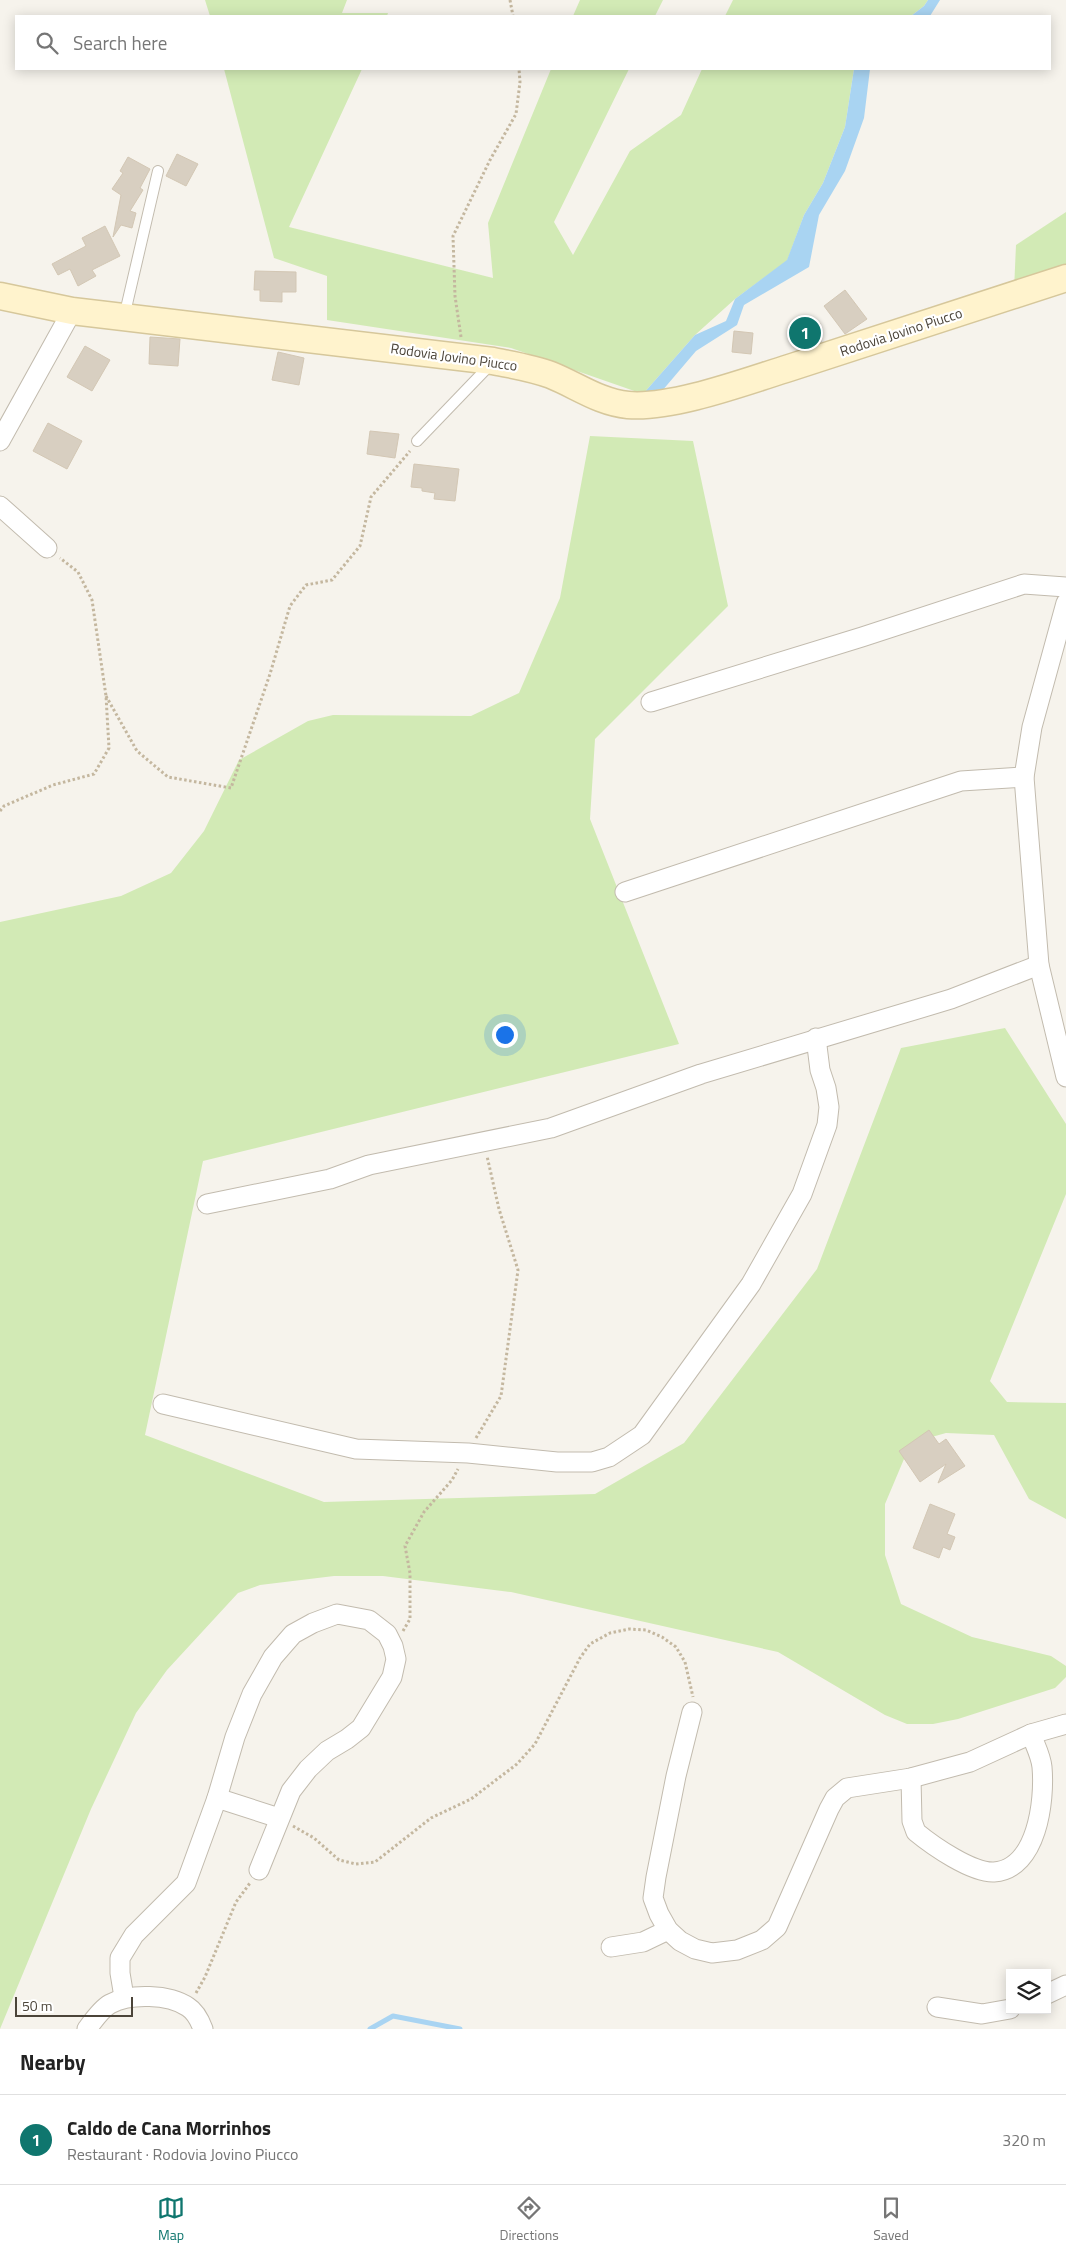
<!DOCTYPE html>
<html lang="en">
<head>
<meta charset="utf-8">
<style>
	body { margin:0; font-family:"Titillium Web",sans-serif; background:#f6f6f6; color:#222 }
	.controls { position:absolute; right:15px; bottom:15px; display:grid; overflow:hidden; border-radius:0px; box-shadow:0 2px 12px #0003 }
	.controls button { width:45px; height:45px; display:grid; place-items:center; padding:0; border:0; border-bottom:1px solid #e0e0e0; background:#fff; color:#222; font:25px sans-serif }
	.scale { position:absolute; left:15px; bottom:12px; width:118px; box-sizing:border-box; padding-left:5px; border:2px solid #4b4439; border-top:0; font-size:14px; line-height:18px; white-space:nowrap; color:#4b4439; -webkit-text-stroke:4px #fff; paint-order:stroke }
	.you { position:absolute; left:504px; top:1034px; width:18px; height:18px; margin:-12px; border:4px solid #fff; border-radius:50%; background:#1a73e8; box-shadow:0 0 0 8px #1a73e833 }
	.badge { display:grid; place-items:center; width:32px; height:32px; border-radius:50%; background:#0f766e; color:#fff; font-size:16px; font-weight:700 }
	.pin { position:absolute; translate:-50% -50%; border:2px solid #fff; box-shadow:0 1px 5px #0006 }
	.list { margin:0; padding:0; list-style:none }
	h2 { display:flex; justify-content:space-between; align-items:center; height:65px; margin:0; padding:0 20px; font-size:21px }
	h2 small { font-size:16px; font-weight:400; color:#767676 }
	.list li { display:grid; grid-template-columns:32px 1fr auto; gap:15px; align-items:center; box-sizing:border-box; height:90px; padding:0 20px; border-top:1px solid #e0e0e0 }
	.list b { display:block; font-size:19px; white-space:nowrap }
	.list p { margin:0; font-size:16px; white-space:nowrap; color:#767676 }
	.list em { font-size:16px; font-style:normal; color:#767676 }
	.icon { flex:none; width:28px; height:28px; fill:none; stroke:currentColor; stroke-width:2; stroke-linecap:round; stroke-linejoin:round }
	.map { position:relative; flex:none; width:1066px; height:2029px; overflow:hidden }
	.search { position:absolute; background:#fff; box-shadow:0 2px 12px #0003; left:15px; right:15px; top:15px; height:55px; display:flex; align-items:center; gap:12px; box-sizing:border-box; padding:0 18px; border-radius:0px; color:#767676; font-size:19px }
	.sheet { height:155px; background:#fff }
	nav { display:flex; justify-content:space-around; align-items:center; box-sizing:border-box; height:70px; border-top:1px solid #e0e0e0; background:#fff; font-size:14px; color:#767676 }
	nav a { display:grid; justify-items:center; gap:2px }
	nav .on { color:#0f766e }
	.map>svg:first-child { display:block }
	.green { fill:#d2eab5 }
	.water { fill:#a9d4f2 }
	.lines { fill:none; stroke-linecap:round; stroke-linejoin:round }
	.stream { stroke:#a9d4f2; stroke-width:5 }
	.building { fill:#d8cfc1; stroke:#d3c7b4 }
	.service-casing { stroke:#c2bbae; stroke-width:12 }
	.minor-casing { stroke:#c2bbae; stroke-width:21 }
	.secondary-casing { stroke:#d6c79b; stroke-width:29 }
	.path { stroke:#c4b79f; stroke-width:3; stroke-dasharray:2.5 2.5; stroke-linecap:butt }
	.service { stroke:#fff; stroke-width:10 }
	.minor { stroke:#fff; stroke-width:19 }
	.secondary { stroke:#fff3cd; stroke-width:26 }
	.labels { text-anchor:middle; stroke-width:4.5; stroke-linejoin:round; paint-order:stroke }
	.street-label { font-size:14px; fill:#4b4439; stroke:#fff }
</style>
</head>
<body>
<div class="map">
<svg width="1066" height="2029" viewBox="0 0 1066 2029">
	<rect width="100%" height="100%" fill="#f6f3ec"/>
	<g class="green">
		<path d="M205,0H347L342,13H388L387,16H210Z"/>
		<path d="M580,0H663L655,16H573Z"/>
		<path d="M733,0H928L924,6L911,16H725Z"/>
		<path d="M224,69H362L289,227L493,278L488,223L551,69H629L554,222L573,255L630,151L681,115L702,69H854L845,127L823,183L804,215L787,261L735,299L695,335L643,394L511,348L327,320V276L274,258Z"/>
		<path d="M1066,212V269L1014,290L1016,245Z"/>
		<path d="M590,436L693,441L728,606L595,739L590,819L679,1044L203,1161L145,1435L324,1502L595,1494L684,1443L817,1269L901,1048L1005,1028L1066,1124V1194L990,1381L1007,1402L1066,1403V1519L1029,1499L994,1435L946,1433L921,1440L904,1459L885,1504V1555L901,1604L972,1637L1051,1656L1066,1666V1677L1055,1688L958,1719L933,1724H907L885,1715L778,1652L511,1592L383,1576H334L260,1585L238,1593L167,1670L136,1713L91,1809L0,2029V922L121,896L171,873L204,831L239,760L308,721L333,715L471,716L519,693L560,598Z"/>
	</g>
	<g class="water">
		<path d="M928,0H940L930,16H911L924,6Z"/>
		<path d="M854,69H870L864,118L845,171L819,215L809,267L744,305L737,325L696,351L656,398L643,394L695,335L726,321L735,299L787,260L804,215L823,183L845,127Z"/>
	</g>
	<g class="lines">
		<path class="stream" d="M370,2029L393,2016L460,2029"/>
	</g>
	<g class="building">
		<path d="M177,154L198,164L186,186L166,176Z"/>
		<path d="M128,157L150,169L140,188L143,190L130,211L136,213L132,228L121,225L113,237L121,195L112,189L123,173L120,171Z"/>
		<path d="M105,226L120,256L92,270L96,276L78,286L70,269L58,275L52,264L86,246L82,238Z"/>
		<path d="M255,271L296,272V292H282V302L260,301V290H254Z"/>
		<path d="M845,290L867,319L845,334L824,306Z"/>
		<path d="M820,323L821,342L791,343L790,324Z"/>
		<path d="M734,331L753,333L751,354L732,352Z"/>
		<path d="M150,337L180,339L178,366L149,364Z"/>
		<path d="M85,346L110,360L92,391L67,377Z"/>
		<path d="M278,352L304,358L299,385L272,380Z"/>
		<path d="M48,423L82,441L67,469L33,451Z"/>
		<path d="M370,431L399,434L395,458L367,454Z"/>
		<path d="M414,464L459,469L455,501L434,499L435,493L422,491V488L411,487Z"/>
		<path d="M929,1430L939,1444L946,1439L965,1466L938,1483L946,1464L920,1482L899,1451Z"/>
		<path d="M930,1504L955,1514L947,1534L955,1537L950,1550L943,1547L939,1558L913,1548Z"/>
	</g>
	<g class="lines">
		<g class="service-casing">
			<g id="service">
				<path d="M124,317L158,171"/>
				<path d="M417,441L491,364"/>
			</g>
		</g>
		<g class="minor-casing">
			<g id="minor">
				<path d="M0,441L72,311"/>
				<path d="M0,506L47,548"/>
				<path d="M651,702L862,637L1024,584L1066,587"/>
				<path d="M625,892L961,781L1024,777"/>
				<path d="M1066,1077L1039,965L1024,777L1032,727L1066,603"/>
				<path d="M207,1204L330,1179L369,1165L551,1128L701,1074L951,999L1039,965"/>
				<path d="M163,1404L356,1449L468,1453L557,1462H592L609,1457L642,1435L751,1284L802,1194L827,1125L829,1107L826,1088L820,1070L816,1038"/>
				<path d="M692,1712L676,1776L656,1877L653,1898L659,1914L668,1930L680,1941L695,1949L712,1953L737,1950L762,1940L777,1927L829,1809L835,1798L847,1788L911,1778L970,1762L1031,1734L1066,1724"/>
				<path d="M911,1778L912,1821L916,1832C933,1846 972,1873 994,1872C1037,1869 1045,1801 1042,1767C1041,1756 1035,1745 1031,1734"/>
				<path d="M217,1798L279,1818"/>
				<path d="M611,1947L643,1942L668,1930"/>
				<path d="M1047,1994L1066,1985"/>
				<path d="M124,1997L120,1973V1958L134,1935L186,1883L217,1798L235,1737L252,1694L273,1657L293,1634L313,1623L337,1614L369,1620L387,1634L393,1646L396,1659L392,1677L361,1728L347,1739L327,1751L308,1769L291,1791L259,1870"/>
				<path d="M937,2007L982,2014L1010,2009"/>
				<path d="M87,2029C93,2021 101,2009 110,2004C130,1993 169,1994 188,2007C196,2012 200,2021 203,2029"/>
			</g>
		</g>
		<g class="secondary-casing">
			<path id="secondary" d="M0,296L72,311L106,315L493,361C513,365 533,368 551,375C578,386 599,402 628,405C672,409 747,381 789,368C882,338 974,308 1066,278"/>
		</g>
		<g class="path">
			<path d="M510,0L513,16"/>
			<path d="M461,337L455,296L453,236L490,160L516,114L520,82L519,69"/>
			<path d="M106,696L137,751L168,777L231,788L270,674L290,606L306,585L332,580L360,546L371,497L410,451"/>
			<path d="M0,811L4,806L53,785L94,774L109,748L106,696L92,600L78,572L60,558"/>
			<path d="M476,1438L501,1396L518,1270L499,1209L487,1156"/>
			<path d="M403,1631L410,1619V1573L405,1546L424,1512L452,1480L458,1469"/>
			<path d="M293,1826L314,1838L339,1860L356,1864L375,1862L431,1818L471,1799L517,1764L535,1744L580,1658L590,1644L610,1633L629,1629L646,1630L662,1637L676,1647L685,1662L693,1697"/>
			<path d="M196,1993L205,1977L236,1902L250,1883"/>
		</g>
		<use href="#service" class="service"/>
		<use href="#minor" class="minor"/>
		<use href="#secondary" class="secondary"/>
	</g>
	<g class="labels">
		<g class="street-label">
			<text transform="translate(901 332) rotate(-18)" y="5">Rodovia Jovino Piucco</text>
			<text transform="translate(454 357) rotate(8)" y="5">Rodovia Jovino Piucco</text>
		</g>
	</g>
</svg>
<div class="controls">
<button><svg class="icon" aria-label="layers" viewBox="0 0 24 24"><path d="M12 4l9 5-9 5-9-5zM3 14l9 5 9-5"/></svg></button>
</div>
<div class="scale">50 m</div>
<div class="you"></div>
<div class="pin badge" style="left:805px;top:333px">1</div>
<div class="search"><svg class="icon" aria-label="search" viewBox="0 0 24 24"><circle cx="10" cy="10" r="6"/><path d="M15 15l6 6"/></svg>Search here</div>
</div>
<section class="sheet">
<h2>Nearby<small></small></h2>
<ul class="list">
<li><span class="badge">1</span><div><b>Caldo de Cana Morrinhos</b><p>Restaurant · Rodovia Jovino Piucco</p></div><em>320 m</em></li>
</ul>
</section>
<nav>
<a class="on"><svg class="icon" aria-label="map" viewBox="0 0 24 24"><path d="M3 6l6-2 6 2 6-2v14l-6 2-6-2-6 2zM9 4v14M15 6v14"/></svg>Map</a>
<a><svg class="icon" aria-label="directions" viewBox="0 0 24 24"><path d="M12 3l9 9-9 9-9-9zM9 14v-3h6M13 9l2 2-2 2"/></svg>Directions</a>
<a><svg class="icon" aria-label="saved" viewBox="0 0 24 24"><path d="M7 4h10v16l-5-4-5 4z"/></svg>Saved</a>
</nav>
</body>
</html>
